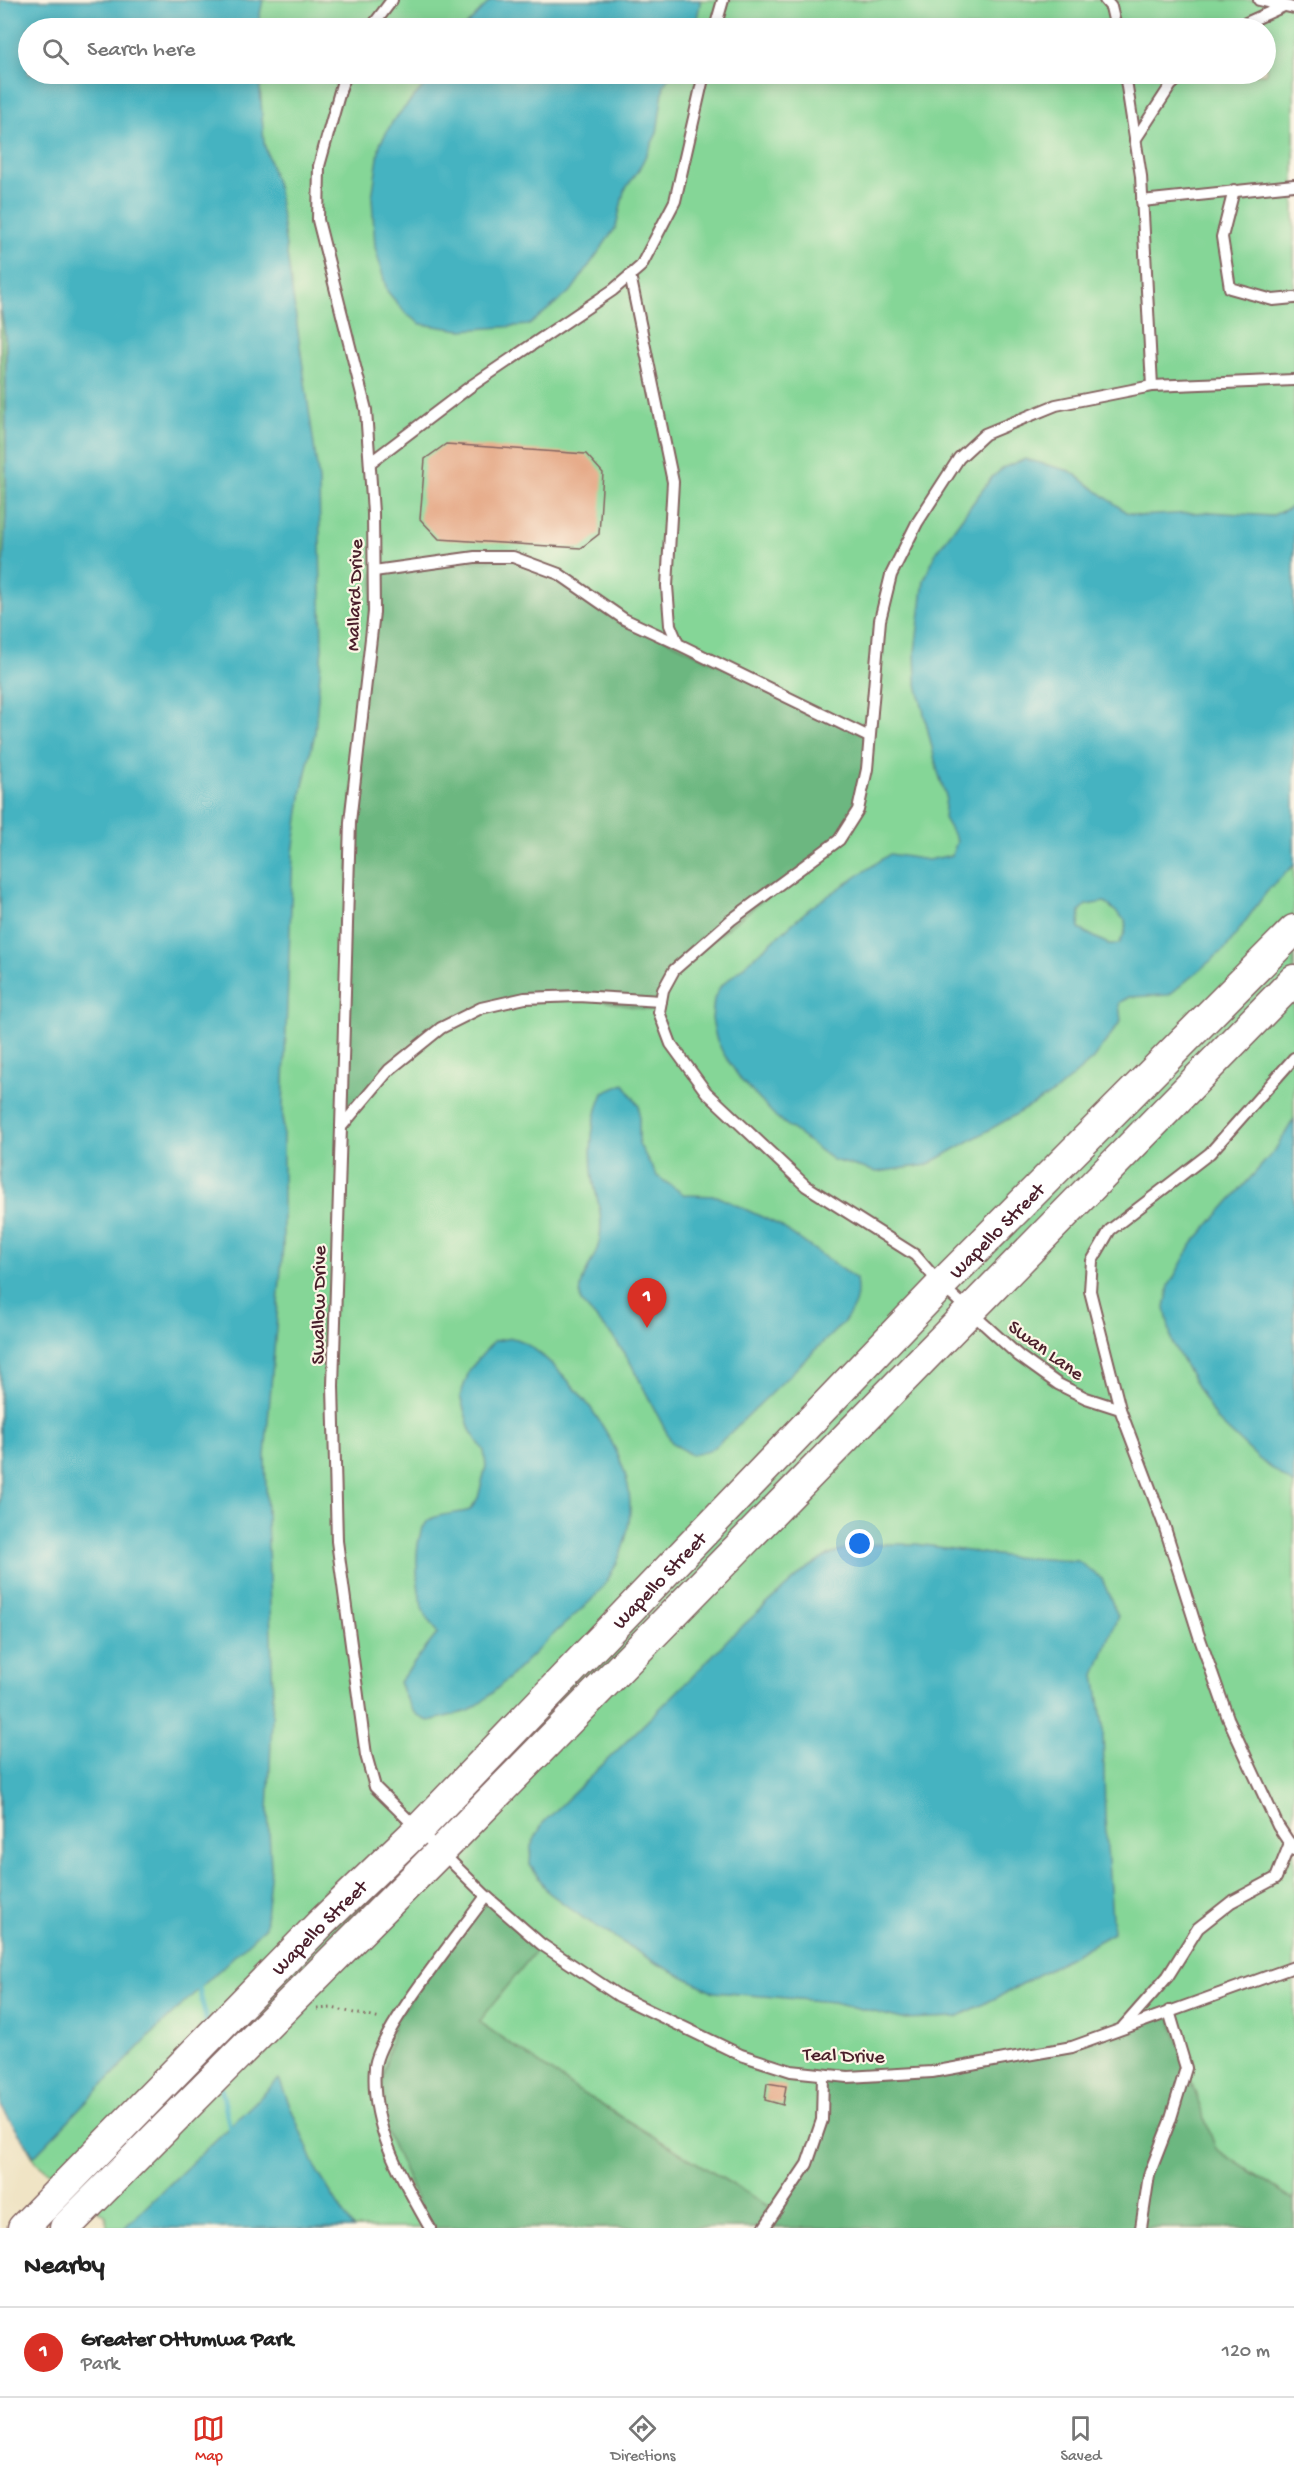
<!DOCTYPE html>
<html lang="en">
<head>
<meta charset="utf-8">
<style>
	body { margin:0; font-family:"Gochi Hand",sans-serif; background:#f2f2f2; color:#222 }
	.you { position:absolute; left:860px; top:1544px; width:21px; height:21px; margin:-15px; border:4px solid #fff; border-radius:50%; background:#1a73e8; box-shadow:0 0 0 9px #1a73e833 }
	.badge { display:grid; place-items:center; width:39px; height:39px; border-radius:50%; background:#d93025; color:#fff; font-size:20px; font-weight:700 }
	.pin { position:absolute; translate:-50% -50px; filter:drop-shadow(0 2px 3px #0008) }
	.pin::after { content:''; position:absolute; top:32px; width:21px; height:18px; background:inherit; clip-path:polygon(0 0,100% 0,50% 100%) }
	.list { margin:0; padding:0; list-style:none }
	h2 { display:flex; justify-content:space-between; align-items:center; height:78px; margin:0; padding:0 24px; font-size:26px }
	h2 small { font-size:20px; font-weight:400; color:#767676 }
	.list li { display:grid; grid-template-columns:39px 1fr auto; gap:18px; align-items:center; box-sizing:border-box; height:90px; padding:0 24px; border-top:2px solid #e0e0e0 }
	.list b { display:block; font-size:22px; white-space:nowrap }
	.list p { margin:0; font-size:20px; white-space:nowrap; color:#767676 }
	.list em { font-size:20px; font-style:normal; color:#767676 }
	.icon { flex:none; width:33px; height:33px; fill:none; stroke:currentColor; stroke-width:2; stroke-linecap:round; stroke-linejoin:round }
	.map { position:relative; flex:none; width:1294px; height:2228px; overflow:hidden }
	.search { position:absolute; background:#fff; box-shadow:0 3px 15px #0003; left:18px; right:18px; top:18px; height:66px; display:flex; align-items:center; gap:15px; box-sizing:border-box; padding:0 21px; border-radius:33px; color:#767676; font-size:22px }
	.sheet { height:168px; background:#fff }
	nav { display:flex; justify-content:space-around; align-items:center; box-sizing:border-box; height:84px; border-top:2px solid #e0e0e0; background:#fff; font-size:16px; color:#767676 }
	nav a { display:grid; justify-items:center; gap:3px }
	nav .on { color:#d93025 }
	.map>svg:first-child { display:block }
	.green { fill:#85d697; stroke:#687a61; stroke-width:1.5; fill-rule:evenodd }
	.forest { fill:#6cb780; stroke:#5b6b56; stroke-width:1.5 }
	.water { fill:#45b3c1; stroke:#486976; stroke-width:1.5; fill-rule:evenodd }
	.lines { fill:none; stroke-linecap:round; stroke-linejoin:round }
	.stream { stroke:#45b3c1; stroke-width:5 }
	.building { fill:#e4a481 }
	.lane-casing { stroke:#846461; stroke-width:14 }
	.secondary-casing { stroke:#846461; stroke-width:33 }
	.path { stroke:#846461; stroke-width:3; stroke-dasharray:1.5 4.5; stroke-linecap:butt }
	.lane { stroke:#fff; stroke-width:10 }
	.secondary { stroke:#fff; stroke-width:30 }
	.labels { text-anchor:middle; stroke-width:4.5; stroke-linejoin:round; paint-order:stroke }
	.street-label { font-size:20px; fill:#4a1f2b; stroke:#fcf5e5 }
</style>
</head>
<body>
<div class="map">
<svg width="1294" height="2228" viewBox="0 0 1294 2228">
	<rect width="100%" height="100%" fill="#fcf5e5"/>
	<filter id="ink" filterUnits="userSpaceOnUse"><feTurbulence type="fractalNoise" baseFrequency=".0167" numOctaves="2"/><feDisplacementMap in="SourceGraphic" scale="12" xChannelSelector="R" yChannelSelector="G"/><feConvolveMatrix kernelMatrix="1 2 1 2 8 2 1 2 1" color-interpolation-filters="sRGB"/></filter>
	<filter id="wash" filterUnits="userSpaceOnUse"><feTurbulence type="fractalNoise" baseFrequency=".008" numOctaves="4" result="noise"/><feDisplacementMap in="SourceGraphic" scale="24" xChannelSelector="R" yChannelSelector="G"/><feGaussianBlur stdDeviation="1.35" result="paint"/><feColorMatrix in="noise" values="0 0 0 0 0 0 0 0 0 0 0 0 0 0 0 0 0 1.4 0 .05"/><feComposite in="paint" operator="in"/></filter>
	<g filter="url(#wash)">
		<rect width="100%" height="100%" fill="#f0e4c5"/>
		<path class="green" d="M0,0H1294V2228H107L106,2216L36,2163L0,2099V557L6,344L0,298ZM28,28H1266V74H28Z"/>
		<g class="forest">
			<path d="M0,301L6,344V515L0,621Z"/>
			<path d="M513,557L559,574L624,619L869,737L858,810L839,840L674,970L659,1012L578,996L481,1008L441,1028L389,1070L341,1127L350,822L374,571Z"/>
			<path d="M486,1896L541,1944L479,2022L582,2093L776,2211L807,2164L822,2120L823,2075L932,2072L1072,2047L1169,2011L1186,2068L1216,2149L1294,2200V2228H430L376,2108L395,2021Z"/>
		</g>
		<g class="water">
			<path d="M0,0H263L257,28H28V74H259L264,143L278,190L319,481L322,648L315,733L302,790L293,853L283,1108V1246L265,1456L273,1696L268,1812L271,1867L265,1927L161,2025L34,2156L0,2105V621L6,515V344L0,301Z"/>
			<path d="M491,0H700V4L695,28H464Z"/>
			<path d="M434,74H671L664,85L657,133L639,169L624,191L616,227L572,290L529,325L461,330L421,324L406,314L387,291L375,247L372,198L380,144L393,121Z"/>
			<path d="M1025,459L1070,471L1126,512L1139,516L1211,512L1271,516L1294,506V865L1268,890L1226,948L1169,995L1129,997L1119,1003L1121,1021L1093,1059L1054,1093L927,1165L877,1172L833,1160L776,1117L741,1080L723,1053L716,1038L712,1019L714,999L720,987L810,908L890,854L928,860L952,855L957,841L944,818L946,796L937,769L916,680L915,652L924,580L936,553L992,477L1005,467ZM1105,902L1126,921L1125,932L1119,944H1108L1079,929L1080,911L1086,905Z"/>
			<path d="M624,1084L639,1106V1144L657,1176L685,1195L717,1196L779,1225L856,1279C859,1299 855,1308 843,1323L727,1436L709,1451L691,1455L672,1443L630,1362L614,1338L581,1302C576,1277 598,1260 600,1237C603,1213 597,1201 593,1179C589,1149 591,1120 603,1093Z"/>
			<path d="M1294,1119V1485L1259,1459L1216,1419L1172,1343L1165,1308L1169,1286L1192,1244L1275,1150Z"/>
			<path d="M512,1338C538,1344 574,1386 590,1407C630,1464 646,1511 610,1576C598,1598 574,1615 556,1632C532,1655 509,1679 483,1701L469,1711L429,1721C410,1716 405,1698 399,1682L437,1634C436,1625 426,1619 423,1610C417,1590 409,1529 433,1518C444,1513 458,1514 470,1510L478,1498L486,1466L484,1451L470,1430L460,1396L470,1369L494,1341Z"/>
			<path d="M879,1544H916L1011,1557L1078,1561L1102,1579L1118,1616L1095,1675L1103,1726L1105,1818L1113,1933L1004,1994L957,2017L902,2019L833,2002L714,1992L656,1963L583,1918L548,1892L530,1865L531,1846L543,1823L692,1677L730,1637L805,1570L828,1555L847,1548Z"/>
			<path d="M279,2079L317,2171L353,2228H124Z"/>
		</g>
		<g class="lines">
			<g class="stream">
				<path d="M198,1984L207,2024"/>
				<path d="M221,2086L231,2133"/>
			</g>
		</g>
		<g id="blocks">
			<g class="building">
				<path d="M446,444L586,454L603,473L599,534L581,548L439,539L420,519L425,459Z"/>
				<path d="M767,2083L786,2086L783,2105L765,2100Z"/>
			</g>
		</g>
	</g>
	<g filter="url(#ink)">
		<use href="#blocks" fill-opacity="0" stroke="#846461" stroke-width="1.5"/>
		<g class="lines">
			<g class="lane-casing">
				<g id="lane">
					<path d="M1105,0L1111,7L1116,28"/>
					<path d="M1259,0L1294,8"/>
					<path d="M371,28L392,0"/>
					<path d="M715,28L723,0"/>
					<path d="M1235,28L1284,6"/>
					<path d="M1125,74L1141,176L1152,386"/>
					<path d="M1135,140L1171,85L1183,74"/>
					<path d="M1234,190L1222,237L1230,288L1273,300L1294,298"/>
					<path d="M1142,201L1294,185"/>
					<path d="M630,275L673,482L667,586L670,625L678,644L869,737"/>
					<path d="M1294,380L1152,386L1056,405L985,434L959,458L917,523L891,575L880,620L867,769L858,810L839,840L731,920L674,970L663,990L659,1012L671,1044L706,1092L806,1186L915,1255L941,1285L1019,1356L1058,1384L1086,1398L1120,1409L1164,1525L1199,1636L1228,1718L1278,1826L1294,1850"/>
					<path d="M371,462L471,386L613,290L641,266L675,201L704,74"/>
					<path d="M374,571L475,557H513L559,574L624,619L678,644"/>
					<path d="M661,1001L578,996L525,998L481,1008L441,1028L389,1070L341,1127L333,1386L337,1541L366,1755L375,1787L486,1896L541,1944L619,1996L741,2055L791,2071L848,2077L932,2072L1072,2047L1294,1967"/>
					<path d="M341,1127L350,822L374,612L373,513L366,410L318,220L319,166L342,84L347,74"/>
					<path d="M1120,1409L1090,1291L1092,1261L1110,1230L1210,1153L1294,1058"/>
					<path d="M1123,2027L1168,1976L1198,1928L1231,1902L1276,1878L1290,1843"/>
					<path d="M430,2228C402,2179 370,2126 375,2067C378,2032 462,1930 486,1896"/>
					<path d="M764,2228L807,2164L822,2120L823,2075"/>
					<path d="M1141,2228L1149,2175L1170,2121L1186,2068L1169,2011"/>
				</g>
			</g>
			<g class="secondary-casing">
				<g id="secondary">
					<path id="s1" d="M23,2228L321,1923L418,1830L941,1285L1294,930"/>
					<path d="M65,2228L441,1851L1294,980"/>
				</g>
			</g>
			<path class="path" d="M317,2009L332,2008L381,2019"/>
			<use href="#lane" class="lane"/>
			<use href="#secondary" class="secondary"/>
		</g>
	</g>
	<g class="labels">
		<g class="street-label">
			<text transform="translate(353 595) rotate(-88)" y="7">Mallard Drive</text>
			<text dy="7" stroke="none"><textPath href="#s1" startOffset="1394">Wapello Street</textPath></text>
			<text transform="translate(317 1305) rotate(-89)" y="7">Swallow Drive</text>
			<text transform="translate(1047 1349) rotate(36)" y="7">Swan Lane</text>
			<text dy="7" stroke="none"><textPath href="#s1" startOffset="908">Wapello Street</textPath></text>
			<text dy="7" stroke="none"><textPath href="#s1" startOffset="422">Wapello Street</textPath></text>
			<text transform="translate(844 2054) rotate(2)" y="7">Teal Drive</text>
		</g>
	</g>
</svg>
<div class="you"></div>
<div class="pin badge" style="left:647px;top:1328px">1</div>
<div class="search"><svg class="icon" aria-label="search" viewBox="0 0 24 24"><circle cx="10" cy="10" r="6"/><path d="M15 15l6 6"/></svg>Search here</div>
</div>
<section class="sheet">
<h2>Nearby<small></small></h2>
<ul class="list">
<li><span class="badge">1</span><div><b>Greater Ottumwa Park</b><p>Park</p></div><em>120 m</em></li>
</ul>
</section>
<nav>
<a class="on"><svg class="icon" aria-label="map" viewBox="0 0 24 24"><path d="M3 6l6-2 6 2 6-2v14l-6 2-6-2-6 2zM9 4v14M15 6v14"/></svg>Map</a>
<a><svg class="icon" aria-label="directions" viewBox="0 0 24 24"><path d="M12 3l9 9-9 9-9-9zM9 14v-3h6M13 9l2 2-2 2"/></svg>Directions</a>
<a><svg class="icon" aria-label="saved" viewBox="0 0 24 24"><path d="M7 4h10v16l-5-4-5 4z"/></svg>Saved</a>
</nav>
</body>
</html>
